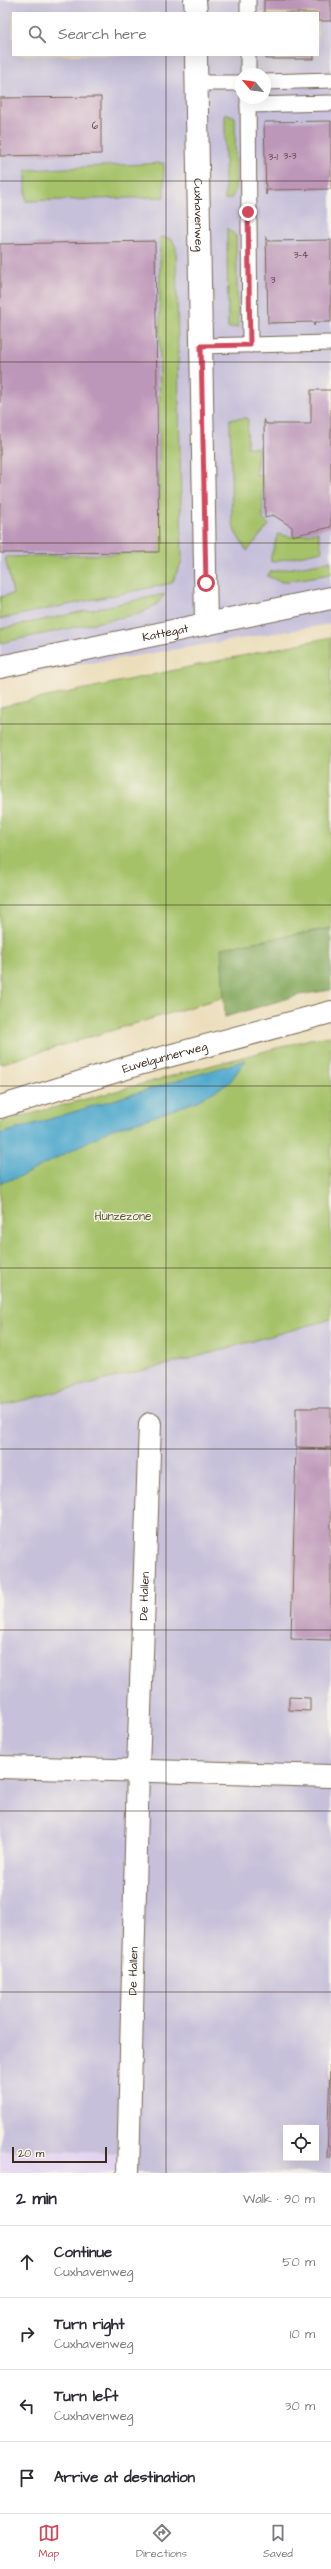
<!DOCTYPE html>
<html lang="en">
<head>
<meta charset="utf-8">
<style>
	body { margin:0; font-family:"Architects Daughter",sans-serif; background:#f7f7f7; color:#2b2b33 }
	.controls { position:absolute; right:12px; bottom:12px; display:grid; overflow:hidden; border-radius:0px; box-shadow:0 4px 16px #0002 }
	.controls button { width:36px; height:36px; display:grid; place-items:center; padding:0; border:0; border-bottom:1px solid #e1e1e2; background:#fff; color:#2b2b33; font:20px sans-serif }
	.compass { position:absolute; left:235px; top:68px; width:36px; height:36px; border-radius:50%; background:#fff; box-shadow:0 4px 16px #0002; rotate:299deg }
	.scale { position:absolute; left:12px; bottom:10px; width:95px; box-sizing:border-box; padding-left:4px; border:2px solid #3b2a1e; border-top:0; font-size:11px; line-height:14px; white-space:nowrap; color:#3b2a1e; -webkit-text-stroke:3px #f7f3e8; paint-order:stroke }
	.stop { position:absolute; width:12px; height:12px; margin:-9px; border:3px solid #d1495b; border-radius:50%; background:#fff }
	.stop.end { background:#d1495b; border-color:#fff; box-shadow:0 1px 4px #0008 }
	.list { margin:0; padding:0; list-style:none }
	h2 { display:flex; justify-content:space-between; align-items:center; height:52px; margin:0; padding:0 16px; font-size:17px }
	h2 small { font-size:13px; font-weight:400; color:#7c7c81 }
	.list li { display:grid; grid-template-columns:26px 1fr auto; gap:12px; align-items:center; box-sizing:border-box; height:72px; padding:0 16px; border-top:1px solid #e1e1e2 }
	.list b { display:block; font-size:15px; white-space:nowrap }
	.list p { margin:0; font-size:13px; white-space:nowrap; color:#7c7c81 }
	.list em { font-size:13px; font-style:normal; color:#7c7c81 }
	.icon { flex:none; width:22px; height:22px; fill:none; stroke:currentColor; stroke-width:2; stroke-linecap:round; stroke-linejoin:round }
	.map { position:relative; flex:none; width:331px; height:2173px; overflow:hidden }
	.search { position:absolute; background:#fff; box-shadow:0 4px 16px #0002; left:12px; right:12px; top:12px; height:44px; display:flex; align-items:center; gap:10px; box-sizing:border-box; padding:0 14px; border-radius:0px; color:#7c7c81; font-size:15px }
	.sheet { height:340px; background:#fff }
	nav { display:flex; justify-content:space-around; align-items:center; box-sizing:border-box; height:56px; border-top:1px solid #e1e1e2; background:#fff; font-size:11px; color:#7c7c81 }
	nav a { display:grid; justify-items:center; gap:2px }
	nav .on { color:#d1495b }
	.map>svg:first-child { display:block }
	.built { fill:#e3d3f2 }
	.industrial { fill:#c6c0da; fill-rule:evenodd }
	.green { fill:#a5c269; stroke:#707644 }
	.forest { fill:#84a85d; stroke:#60693e }
	.water { fill:#50a9cd; stroke:#466a76 }
	.building { fill:#bd97b9 }
	.lines { fill:none; stroke-linecap:round; stroke-linejoin:round }
	.service-casing { stroke:#796955; stroke-width:17 }
	.minor-casing { stroke:#796955; stroke-width:24 }
	.service { stroke:#fff; stroke-width:15 }
	.minor { stroke:#fff; stroke-width:22 }
	.route { stroke:#d1495b; stroke-width:5 }
	.grid { fill:none; stroke:#3b2a1e; stroke-width:1; stroke-opacity:0.55 }
	.labels { text-anchor:middle; stroke-width:3; stroke-linejoin:round; paint-order:stroke }
	.number-label { font-size:10px; fill:#5c4545 }
	.street-label { font-size:12px; fill:#3b2a1e; stroke:#f7f3e8 }
	.park-label { font-size:12px; fill:#5b5834; stroke:#f7f3e8 }
</style>
</head>
<body>
<div class="map">
<svg width="331" height="2173" viewBox="0 0 331 2173">
	<rect width="100%" height="100%" fill="#f7f3e8"/>
	<filter id="ink" filterUnits="userSpaceOnUse"><feTurbulence type="fractalNoise" baseFrequency=".025" numOctaves="2"/><feDisplacementMap in="SourceGraphic" scale="8" xChannelSelector="R" yChannelSelector="G"/><feConvolveMatrix kernelMatrix="1 2 1 2 8 2 1 2 1" color-interpolation-filters="sRGB"/></filter>
	<filter id="wash" filterUnits="userSpaceOnUse"><feTurbulence type="fractalNoise" baseFrequency=".012" numOctaves="4" result="noise"/><feDisplacementMap in="SourceGraphic" scale="16" xChannelSelector="R" yChannelSelector="G"/><feGaussianBlur stdDeviation="0.9" result="paint"/><feColorMatrix in="noise" values="0 0 0 0 0 0 0 0 0 0 0 0 0 0 0 0 0 1.4 0 .05"/><feComposite in="paint" operator="in"/></filter>
	<g filter="url(#wash)">
		<rect width="100%" height="100%" fill="#ecdebb"/>
		<path class="built" d="M0,2150L128,2153L127,2173H0Z"/>
		<g class="industrial">
			<path d="M0,0H331V624L0,678ZM13,13H318V55H13ZM241,74H265V98H241Z"/>
			<path d="M331,1311V2173H127V2153L0,2150V1390ZM286,2128H316V2158H286Z"/>
		</g>
		<g class="green">
			<path d="M225,113L235,117L236,190L231,198L225,200Z"/>
			<path d="M164,163V197L26,201V170Z"/>
			<path d="M227,228L236,236L238,327L228,328Z"/>
			<path d="M160,237L172,239L176,247L182,561L172,583L0,619V597L13,594L5,557L159,553Z"/>
			<path d="M248,418L247,447L258,448L256,475L262,474L263,519L269,525L247,551L235,532L232,520L230,419Z"/>
			<path d="M318,532L322,551L271,562V556L278,534L291,537Z"/>
			<path d="M331,561V574L281,582L267,576L270,572Z"/>
			<path d="M165,594L157,604L142,613L0,643V629Z"/>
			<path d="M331,637V928L222,948L224,997L0,1064V707Z"/>
			<path d="M331,1036V1319L189,1359L0,1406V1122L310,1039Z"/>
		</g>
		<path class="forest" d="M331,928V990L299,995L225,1017L221,948Z"/>
		<path class="water" d="M246,1060L229,1083L195,1102L144,1120L112,1129L22,1176L0,1183V1134Z"/>
		<g id="blocks">
			<g class="building">
				<path d="M264,0H331V21H318V13H264Z"/>
				<rect x="266" y="55" width="48" height="4"/>
				<path d="M101,97V154L0,156V98Z"/>
				<path d="M331,121V189L267,190L266,195L264,122Z"/>
				<path d="M266,236L268,241L331,240V322H315L314,326L313,322L268,323Z"/>
				<path d="M155,241L159,552L0,553V244Z"/>
				<path d="M311,390H331V527L292,536V527L273,515L265,518L264,419L266,424H311Z"/>
				<path d="M296,1408H331V1448L296,1447Z"/>
				<path d="M296,1448L331,1449V1640L291,1639Z"/>
				<path d="M289,1697L310,1698V1711L289,1710Z"/>
				<path d="M330,2063H331V2158H327Z"/>
			</g>
		</g>
	</g>
	<g filter="url(#ink)">
		<use href="#blocks" fill-opacity="0" stroke="#796955" stroke-width="1"/>
		<g class="lines">
			<g class="service-casing">
				<g id="service">
					<path d="M248,0V13"/>
					<path d="M248,55V74"/>
					<path d="M265,82L331,80"/>
					<path d="M197,83H241"/>
					<path d="M248,98L250,345"/>
					<path d="M248,105L331,103"/>
					<path d="M201,346L331,343"/>
				</g>
			</g>
			<g class="minor-casing">
				<g id="minor">
					<path d="M195,0L196,13"/>
					<path id="s1" d="M196,55L206,624"/>
					<path id="s2" d="M0,667L331,598"/>
					<path id="s3" d="M0,1107L139,1064L331,1012"/>
					<path d="M0,1767L331,1776"/>
					<path id="s4" d="M128,2173L138,1769L150,1424"/>
				</g>
			</g>
			<use href="#service" class="service"/>
			<use href="#minor" class="minor"/>
		</g>
	</g>
	<g class="lines" filter="url(#ink)">
		<path class="route" d="M206,583L201,346L250,345L248,212"/>
	</g>
	<path class="grid" d="M166,0V13M166,55V2173M0,181H331M0,362H331M0,543H331M0,724H331M0,905H331M0,1086H331M0,1268H331M0,1449H331M0,1630H331M0,1811H331M0,1992H331"/>
	<g class="labels">
		<g class="number-label">
			<text x="95" y="129">6</text>
			<text x="290" y="159">3-3</text>
			<text x="273" y="160">3-1</text>
			<text x="301" y="258">3-4</text>
			<text x="273" y="283">3</text>
		</g>
		<g class="street-label">
			<text dy="4" stroke="none"><textPath href="#s1" startOffset="160">Cuxhavenweg</textPath></text>
			<text dy="4" stroke="none"><textPath href="#s2" startOffset="169">Kattegat</textPath></text>
			<text dy="4" stroke="none"><textPath href="#s3" startOffset="172">Euvelgunnerweg</textPath></text>
			<text dy="4" stroke="none"><textPath href="#s4" startOffset="577">De Hallen</textPath></text>
			<text dy="4" stroke="none"><textPath href="#s4" startOffset="202">De Hallen</textPath></text>
		</g>
		<g class="park-label">
			<text x="123" y="1220">Hunzezone</text>
		</g>
	</g>
</svg>
<div class="controls">
<button><svg class="icon" aria-label="locate" viewBox="0 0 24 24"><circle cx="12" cy="12" r="6"/><path d="M12 2v4M12 18v4M2 12h4M18 12h4"/></svg></button>
</div>
<svg class="compass" viewBox="-18 -18 36 36"><path d="M0-13l5 13h-10z" fill="#e53935"/><path d="M0 13l5-13h-10z" fill="#7c7c81"/></svg>
<div class="scale">20 m</div>
<div class="stop" style="left:206px;top:583px"></div>
<div class="stop end" style="left:248px;top:212px"></div>
<div class="search"><svg class="icon" aria-label="search" viewBox="0 0 24 24"><circle cx="10" cy="10" r="6"/><path d="M15 15l6 6"/></svg>Search here</div>
</div>
<section class="sheet">
<h2>2 min<small>Walk · 90 m</small></h2>
<ul class="list">
<li><svg class="icon" aria-label="ahead" viewBox="0 0 24 24"><path d="M12 20V5M6 11l6-6 6 6"/></svg><div><b>Continue</b><p>Cuxhavenweg</p></div><em>50 m</em></li>
<li><svg class="icon" aria-label="right" viewBox="0 0 24 24"><path d="M7 20v-9h11M14 6l5 5-5 5"/></svg><div><b>Turn right</b><p>Cuxhavenweg</p></div><em>10 m</em></li>
<li><svg class="icon" aria-label="left" viewBox="0 0 24 24"><path d="M17 20v-9H6M10 6l-5 5 5 5"/></svg><div><b>Turn left</b><p>Cuxhavenweg</p></div><em>30 m</em></li>
<li><svg class="icon" aria-label="arrive" viewBox="0 0 24 24"><path d="M6 21V4h12l-3 4 3 4H6"/></svg><div><b>Arrive at destination</b></div></li>
</ul>
</section>
<nav>
<a class="on"><svg class="icon" aria-label="map" viewBox="0 0 24 24"><path d="M3 6l6-2 6 2 6-2v14l-6 2-6-2-6 2zM9 4v14M15 6v14"/></svg>Map</a>
<a><svg class="icon" aria-label="directions" viewBox="0 0 24 24"><path d="M12 3l9 9-9 9-9-9zM9 14v-3h6M13 9l2 2-2 2"/></svg>Directions</a>
<a><svg class="icon" aria-label="saved" viewBox="0 0 24 24"><path d="M7 4h10v16l-5-4-5 4z"/></svg>Saved</a>
</nav>
</body>
</html>
